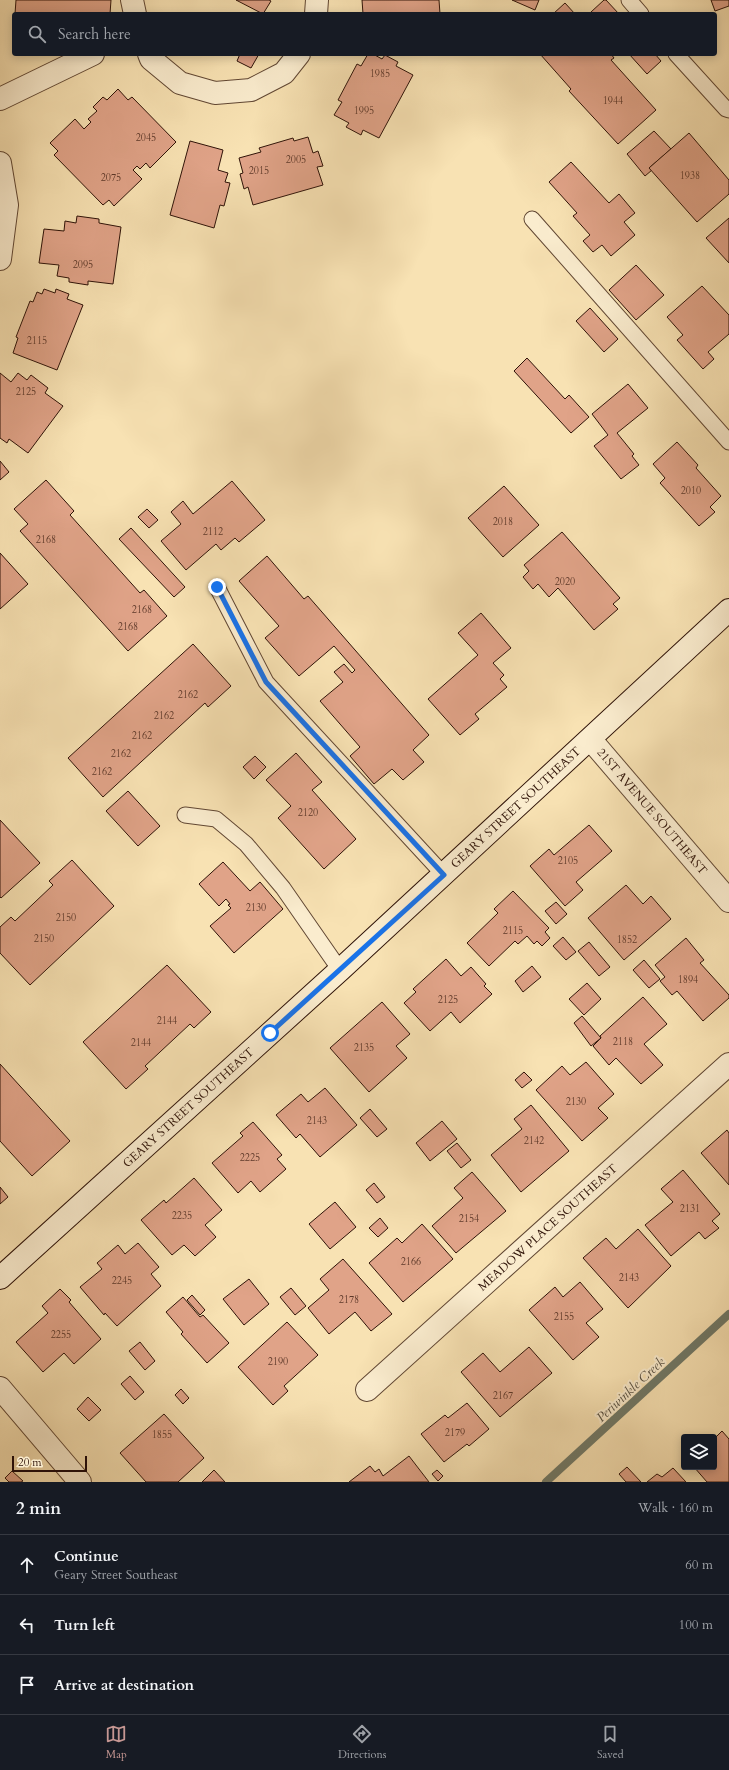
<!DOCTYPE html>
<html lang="en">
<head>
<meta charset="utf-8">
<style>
	body { margin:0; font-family:Cardo,serif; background:#20242c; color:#f1f3f6 }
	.controls { position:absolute; right:12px; bottom:12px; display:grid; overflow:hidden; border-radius:4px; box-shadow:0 2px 10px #0003 }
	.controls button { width:36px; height:36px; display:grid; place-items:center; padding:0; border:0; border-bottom:1px solid #363941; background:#171b24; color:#f1f3f6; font:20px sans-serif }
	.scale { position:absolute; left:12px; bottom:10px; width:75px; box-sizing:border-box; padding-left:4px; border:2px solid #2f1308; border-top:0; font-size:11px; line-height:14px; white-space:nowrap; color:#2f1308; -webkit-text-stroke:3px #faecce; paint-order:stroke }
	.stop { position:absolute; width:12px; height:12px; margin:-9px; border:3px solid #1a73e8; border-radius:50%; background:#fff }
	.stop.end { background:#1a73e8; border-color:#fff; box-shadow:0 1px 4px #0008 }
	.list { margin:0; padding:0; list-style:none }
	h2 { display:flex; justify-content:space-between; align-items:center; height:52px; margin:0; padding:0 16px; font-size:17px }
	h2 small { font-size:13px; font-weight:400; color:#9ea1a6 }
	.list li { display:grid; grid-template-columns:26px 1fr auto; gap:12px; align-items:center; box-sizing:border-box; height:60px; padding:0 16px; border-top:1px solid #363941 }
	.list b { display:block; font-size:15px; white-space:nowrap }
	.list p { margin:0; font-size:13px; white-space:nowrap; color:#9ea1a6 }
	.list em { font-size:13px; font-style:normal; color:#9ea1a6 }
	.icon { flex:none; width:22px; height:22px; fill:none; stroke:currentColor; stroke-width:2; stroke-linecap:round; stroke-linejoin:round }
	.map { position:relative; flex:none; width:729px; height:1482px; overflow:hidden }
	.search { position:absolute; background:#171b24; box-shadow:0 2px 10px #0003; left:12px; right:12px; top:12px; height:44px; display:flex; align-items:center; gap:10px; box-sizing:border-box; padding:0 14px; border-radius:4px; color:#9ea1a6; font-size:15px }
	.sheet { height:232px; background:#171b24 }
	nav { display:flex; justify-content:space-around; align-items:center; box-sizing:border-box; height:56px; border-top:1px solid #363941; background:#171b24; font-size:11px; color:#9ea1a6 }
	nav a { display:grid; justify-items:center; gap:2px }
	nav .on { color:#c59692 }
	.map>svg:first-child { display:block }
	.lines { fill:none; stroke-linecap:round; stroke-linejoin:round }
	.stream { stroke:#717a69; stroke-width:8 }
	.building { fill:#e0a388; stroke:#2f1308 }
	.lane-casing { stroke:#614733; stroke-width:17 }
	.street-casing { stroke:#614733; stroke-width:24 }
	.secondary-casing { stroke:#2f1308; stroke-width:24 }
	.lane { stroke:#faecce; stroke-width:15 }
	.street { stroke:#faecce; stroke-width:22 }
	.secondary { stroke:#faecce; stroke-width:22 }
	.route { stroke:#1a73e8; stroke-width:5 }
	.labels { text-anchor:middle; stroke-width:4; stroke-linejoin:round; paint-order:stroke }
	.number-label { font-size:10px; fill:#5b3728 }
	.street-label { font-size:12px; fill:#2f1308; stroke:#faecce }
	.water-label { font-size:13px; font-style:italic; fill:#564f41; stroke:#faecce }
</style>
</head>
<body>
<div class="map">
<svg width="729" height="1482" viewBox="0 0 729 1482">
	<rect width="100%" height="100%" fill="#f8e2b3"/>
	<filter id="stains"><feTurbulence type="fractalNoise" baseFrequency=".005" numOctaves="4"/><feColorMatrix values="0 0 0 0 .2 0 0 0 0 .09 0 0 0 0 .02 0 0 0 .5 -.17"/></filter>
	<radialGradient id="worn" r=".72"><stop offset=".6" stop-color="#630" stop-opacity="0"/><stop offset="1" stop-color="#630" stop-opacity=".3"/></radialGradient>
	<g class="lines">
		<path class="stream" d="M546,1482L729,1314"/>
	</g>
	<g class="building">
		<path d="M16,0H111L110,14H15Z"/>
		<path d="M236,0H269L271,1L263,14Z"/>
		<path d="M362,0H439L440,14H363Z"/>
		<path d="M512,0H539L535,10Z"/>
		<path d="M604,0H606L619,14H592L591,12Z"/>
		<path d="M711,0H729V6L715,11Z"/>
		<path d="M565,3L575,14H553Z"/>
		<path d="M240,54H259L251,68L237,61Z"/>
		<path d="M368,54H373L382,59L385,55L398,62L396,66L413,75L379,138L363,130L361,135L346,127L349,123L334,115L342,102L338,100L357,64L361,66Z"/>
		<path d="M540,54H611L614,58L611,60L656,110L618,144L569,91L571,89Z"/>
		<path d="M629,54H655L661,61L647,74Z"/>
		<path d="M118,89L128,100L132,97L176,142L150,168L146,163L140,169L137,166L133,170L142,179L114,206L109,200L103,205L54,155L58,151L50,143L75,119L84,129L91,122L88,119L97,111L93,107L103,97L107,100Z"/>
		<path d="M654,131L671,149L649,168L652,170L645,176L627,154Z"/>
		<path d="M689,133L729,180V194L697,222L649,168Z"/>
		<path d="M308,137L313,153L318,151L323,166L317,167L323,185L253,205L248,187L244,189L240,174L243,173L239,158L261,152L259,148L293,138L294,141Z"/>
		<path d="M190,141L223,150L218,170L228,173L225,182L230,183L224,206L220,205L214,228L170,215Z"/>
		<path d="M571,162L609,203L619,194L635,213L624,222L635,235L611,256L602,245L593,252L583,241L590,235L573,216L577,213L549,182Z"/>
		<path d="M77,216L99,219V223L121,227L113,284L88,281V285L69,282V278L57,276L59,265L39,263L44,229L64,231L65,221L76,223Z"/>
		<path d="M729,218V263L706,238Z"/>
		<path d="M636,265L664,295L636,320L609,290Z"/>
		<path d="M702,286L729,315V334L708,352L714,359L703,369L677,340L683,335L667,317Z"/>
		<path d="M44,289L55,293L56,289L69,294L67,299L83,305L57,370L13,353L18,338L16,337L30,301L33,302L37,292L42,294Z"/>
		<path d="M590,308L618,339L604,352L576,321Z"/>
		<path d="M527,358L565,399L569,395L589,417L571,433L514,371Z"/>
		<path d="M0,373L11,382L18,373L27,380L31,375L48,388L45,393L63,406L28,453L9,439L7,443L0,438Z"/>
		<path d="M628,384L648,408L617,433L634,454L632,456L639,465L621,479L594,446L608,435L592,414Z"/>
		<path d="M677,442L698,465L696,468L721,496L710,507L715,512L699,526L660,483L665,478L653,464Z"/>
		<path d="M0,461L9,472L0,480Z"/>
		<path d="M46,480L74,511L70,515L140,593L144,590L167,616L128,651L20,531L28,524L14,509Z"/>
		<path d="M232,481L265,520L239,542L235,538L221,550L216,544L186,570L161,541L181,524L171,512L183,501L193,514Z"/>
		<path d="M504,486L539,525L503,557L468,518Z"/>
		<path d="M147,509L158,520L149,528L138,517Z"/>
		<path d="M131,528L185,587L174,597L119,539Z"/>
		<path d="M562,532L620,598L613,604L618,609L594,630L558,588L549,597L538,584L533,589L523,577L529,571L524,565Z"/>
		<path d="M0,553L28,584L0,609Z"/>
		<path d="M267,556L304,599L308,596L429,735L413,750L424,762L403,780L392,769L374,784L350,756L360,747L320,701L343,682L334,672L344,664L352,673L355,670L334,646L299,676L265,638L279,626L239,581Z"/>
		<path d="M481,613L511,648L493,663L504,675L500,679L507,687L475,714L479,719L460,735L428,699L478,655L458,633Z"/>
		<path d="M193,644L231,686L208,707L205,703L103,797L68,758Z"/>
		<path d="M296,753L322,782L312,790L356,839L324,869L278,818L291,806L266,780Z"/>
		<path d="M255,756L266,767L254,779L243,767Z"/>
		<path d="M128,791L160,826L138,846L106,811Z"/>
		<path d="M0,820L40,863L1,898L0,897Z"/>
		<path d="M589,825L612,851L576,882L583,890L565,906L530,866L549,849L554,855Z"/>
		<path d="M72,860L114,906L30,985L0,953V927L11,917L15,921L53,885L49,881Z"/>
		<path d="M223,862L250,891L260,882L283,909L234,953L210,926L231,908L228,905L230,904L226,899L219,906L199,884Z"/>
		<path d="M626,885L643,904L651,896L671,919L624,960L588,918Z"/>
		<path d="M513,891L549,928L545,932L550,938L542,946L537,941L534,944L527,936L518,944L515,941L489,966L467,943L498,913L494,909Z"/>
		<path d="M556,902L567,914L556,924L545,911Z"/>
		<path d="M563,937L576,952L566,960L553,946Z"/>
		<path d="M686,938L704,960L700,963L729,995V998L703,1021L677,991L672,995L660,981L665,977L655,965Z"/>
		<path d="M589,942L610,967L599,976L578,951Z"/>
		<path d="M446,959L461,976L471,967L486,984L484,986L492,994L460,1023L451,1012L430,1031L404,1003L416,992L413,989Z"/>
		<path d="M644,960L660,979L649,988L633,970Z"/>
		<path d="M167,965L211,1012L194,1028L190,1024L145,1066L148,1069L126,1089L83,1042Z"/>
		<path d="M532,966L541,977L523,992L515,981Z"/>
		<path d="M587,983L601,999L584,1015L569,999Z"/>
		<path d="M643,997L667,1024L644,1044L663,1065L641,1084L616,1058L609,1065L593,1046L601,1038L600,1036Z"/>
		<path d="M382,1002L410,1034L396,1046L407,1058L369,1092L330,1048Z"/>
		<path d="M582,1016L601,1038L591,1046L574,1023Z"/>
		<path d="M586,1062L614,1094L598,1108L608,1118L582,1141L536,1090L562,1066L570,1075Z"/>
		<path d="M0,1064L70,1141L32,1176L0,1141Z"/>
		<path d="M524,1072L532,1080L522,1088L515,1080Z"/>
		<path d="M325,1088L357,1125L320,1157L300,1134L296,1138L276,1115L301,1094L308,1102Z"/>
		<path d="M531,1105L569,1151L521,1192L491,1155L522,1129L514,1119Z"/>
		<path d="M370,1109L387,1129L377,1137L360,1118Z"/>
		<path d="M442,1121L457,1139L430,1161L416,1143Z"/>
		<path d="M253,1122L282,1155L277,1159L286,1169L260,1192L251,1181L238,1193L212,1163L243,1136L240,1133Z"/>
		<path d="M727,1130L729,1133V1185L701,1153Z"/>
		<path d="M457,1143L471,1160L461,1168L447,1151Z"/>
		<path d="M683,1170L720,1214L712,1221L719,1228L705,1239L699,1232L671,1256L645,1225L673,1202L661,1189Z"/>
		<path d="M472,1172L506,1211L456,1253L432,1226L463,1198L454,1188Z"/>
		<path d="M194,1178L222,1210L205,1225L216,1237L195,1256L184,1245L172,1255L141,1220L164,1200L166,1203Z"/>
		<path d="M374,1183L385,1197L377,1203L366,1190Z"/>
		<path d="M0,1187L8,1197L0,1204Z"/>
		<path d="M335,1202L356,1227L330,1249L309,1224Z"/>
		<path d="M380,1218L388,1228L378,1237L369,1228Z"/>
		<path d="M422,1224L453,1259L403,1302L369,1263L397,1238L402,1243Z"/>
		<path d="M638,1229L671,1266L628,1308L583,1258L606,1238L616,1249Z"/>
		<path d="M138,1243L159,1267L151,1274L161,1286L117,1326L105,1313L104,1315L80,1287L102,1269L97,1263L118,1245L125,1254Z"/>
		<path d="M343,1259L392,1314L371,1331L355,1312L329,1334L308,1308L329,1290L320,1279Z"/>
		<path d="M249,1279L269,1304L244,1325L223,1299Z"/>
		<path d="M580,1282L603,1309L586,1323L599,1337L573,1360L529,1310L555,1287L563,1297Z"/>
		<path d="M291,1288L306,1306L295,1315L280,1297Z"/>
		<path d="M60,1289L71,1300L69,1302L101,1339L74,1364L64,1353L43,1372L16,1342L48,1313L42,1306Z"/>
		<path d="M192,1295L205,1310L200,1315L187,1300Z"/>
		<path d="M183,1297L200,1317L203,1315L229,1343L207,1363L181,1334L183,1332L166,1312Z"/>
		<path d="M287,1322L318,1355L284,1386L288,1391L273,1405L238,1367Z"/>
		<path d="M140,1342L155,1361L145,1370L129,1351Z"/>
		<path d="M529,1347L552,1373L500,1417L461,1372L483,1353L500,1372Z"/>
		<path d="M130,1376L144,1392L135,1400L121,1384Z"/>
		<path d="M181,1389L189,1398L183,1404L175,1395Z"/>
		<path d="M88,1397L101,1410L89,1421L77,1409Z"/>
		<path d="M467,1403L489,1429L469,1446L467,1444L444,1462L421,1434L445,1415L448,1418Z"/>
		<path d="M164,1414L204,1458L178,1482H146L120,1453Z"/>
		<path d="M722,1431L729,1439V1482H707L694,1467H714V1439Z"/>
		<path d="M409,1456L429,1482H349L370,1466L375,1472L379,1469L383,1476Z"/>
		<path d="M627,1467L641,1482H626L619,1474Z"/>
		<path d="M673,1468L686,1482H647L657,1474L662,1477Z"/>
		<path d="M214,1470L225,1482H202Z"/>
		<path d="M437,1470L443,1476L438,1481L432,1474Z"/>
		<path d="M12,1471L23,1481L21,1482H9L5,1478Z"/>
	</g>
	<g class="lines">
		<g class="lane-casing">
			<g id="lane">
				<path d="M629,0L641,14"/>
				<path d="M676,54L726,109L729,110"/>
				<path d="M532,219L729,442"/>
				<path d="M217,587L266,682L444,875"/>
				<path d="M185,815L216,819L246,844L283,888L340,970"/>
			</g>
		</g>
		<g class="street-casing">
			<g id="street">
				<path d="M132,0L135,14"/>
				<path d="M316,14L317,0"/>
				<path d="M149,54L151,59L180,83L215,93L251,90L284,73L299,54"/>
				<path d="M0,99L93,54"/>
				<path d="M0,163L7,205L0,259"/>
				<path id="s1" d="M591,740L729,901"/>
				<path d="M0,1388L80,1482"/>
				<path id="s2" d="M367,1390L729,1064"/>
			</g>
		</g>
		<g class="secondary-casing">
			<g id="secondary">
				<path id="s3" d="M0,1278L340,970L729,610"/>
			</g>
		</g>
		<use href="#lane" class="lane"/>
		<use href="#street" class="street"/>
		<use href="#secondary" class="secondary"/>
	</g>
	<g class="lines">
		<path class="route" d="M217,587L266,682L444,875L270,1033"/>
	</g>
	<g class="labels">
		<g class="number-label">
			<text x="380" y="77">1985</text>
			<text x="613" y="104">1944</text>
			<text x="364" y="114">1995</text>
			<text x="146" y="141">2045</text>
			<text x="296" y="163">2005</text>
			<text x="259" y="174">2015</text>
			<text x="690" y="179">1938</text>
			<text x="111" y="181">2075</text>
			<text x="83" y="268">2095</text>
			<text x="37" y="344">2115</text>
			<text x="26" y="395">2125</text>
			<text x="691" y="494">2010</text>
			<text x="503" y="525">2018</text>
			<text x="213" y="535">2112</text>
			<text x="46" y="543">2168</text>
			<text x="565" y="585">2020</text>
			<text x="142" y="613">2168</text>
			<text x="128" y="630">2168</text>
			<text x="188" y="698">2162</text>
			<text x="164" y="719">2162</text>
			<text x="142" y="739">2162</text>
			<text x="121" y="757">2162</text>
			<text x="102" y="775">2162</text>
			<text x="308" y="816">2120</text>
			<text x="568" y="864">2105</text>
			<text x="256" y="911">2130</text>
			<text x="66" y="921">2150</text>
			<text x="513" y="934">2115</text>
			<text x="44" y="942">2150</text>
			<text x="627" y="943">1852</text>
			<text x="688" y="983">1894</text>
			<text x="448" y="1003">2125</text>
			<text x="167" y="1024">2144</text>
			<text x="623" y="1045">2118</text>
			<text x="141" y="1046">2144</text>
			<text x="364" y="1051">2135</text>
			<text x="576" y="1105">2130</text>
			<text x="317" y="1124">2143</text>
			<text x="534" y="1144">2142</text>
			<text x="250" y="1161">2225</text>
			<text x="690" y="1212">2131</text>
			<text x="182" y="1219">2235</text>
			<text x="469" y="1222">2154</text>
			<text x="411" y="1265">2166</text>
			<text x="629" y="1281">2143</text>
			<text x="122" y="1284">2245</text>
			<text x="349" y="1303">2178</text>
			<text x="564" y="1320">2155</text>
			<text x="61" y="1338">2255</text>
			<text x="278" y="1365">2190</text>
			<text x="503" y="1399">2167</text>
			<text x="455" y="1436">2179</text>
			<text x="162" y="1438">1855</text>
		</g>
		<g class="street-label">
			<text dy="4" stroke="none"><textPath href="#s3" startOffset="698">GEARY STREET SOUTHEAST</textPath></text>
			<text dy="4" stroke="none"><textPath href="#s1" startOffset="94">21ST AVENUE SOUTHEAST</textPath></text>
			<text dy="4" stroke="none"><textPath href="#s3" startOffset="254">GEARY STREET SOUTHEAST</textPath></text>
			<text dy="4" stroke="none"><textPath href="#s2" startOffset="243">MEADOW PLACE SOUTHEAST</textPath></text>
		</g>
		<g class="water-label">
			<text transform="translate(630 1389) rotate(-43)" y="5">Periwinkle Creek</text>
		</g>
	</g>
	<rect width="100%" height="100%" filter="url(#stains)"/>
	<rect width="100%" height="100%" fill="url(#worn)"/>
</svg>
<div class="controls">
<button><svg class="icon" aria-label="layers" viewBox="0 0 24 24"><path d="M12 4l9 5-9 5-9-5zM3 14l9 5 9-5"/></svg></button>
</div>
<div class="scale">20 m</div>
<div class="stop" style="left:270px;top:1033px"></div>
<div class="stop end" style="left:217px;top:587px"></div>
<div class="search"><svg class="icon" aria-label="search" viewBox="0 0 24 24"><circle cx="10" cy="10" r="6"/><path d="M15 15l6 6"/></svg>Search here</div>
</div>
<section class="sheet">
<h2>2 min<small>Walk · 160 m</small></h2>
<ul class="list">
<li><svg class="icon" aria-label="ahead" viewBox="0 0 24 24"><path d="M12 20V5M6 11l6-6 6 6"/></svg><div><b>Continue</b><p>Geary Street Southeast</p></div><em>60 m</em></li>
<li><svg class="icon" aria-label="left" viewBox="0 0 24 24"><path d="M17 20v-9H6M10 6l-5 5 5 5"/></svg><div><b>Turn left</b></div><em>100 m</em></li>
<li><svg class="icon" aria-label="arrive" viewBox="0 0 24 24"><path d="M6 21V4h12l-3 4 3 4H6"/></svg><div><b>Arrive at destination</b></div></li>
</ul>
</section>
<nav>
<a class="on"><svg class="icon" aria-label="map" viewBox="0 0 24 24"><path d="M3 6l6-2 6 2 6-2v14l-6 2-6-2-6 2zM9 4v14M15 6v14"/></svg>Map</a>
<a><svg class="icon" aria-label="directions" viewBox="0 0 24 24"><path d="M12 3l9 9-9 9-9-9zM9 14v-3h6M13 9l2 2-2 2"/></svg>Directions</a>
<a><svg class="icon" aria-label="saved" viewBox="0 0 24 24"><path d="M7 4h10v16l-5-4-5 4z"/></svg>Saved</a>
</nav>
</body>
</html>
